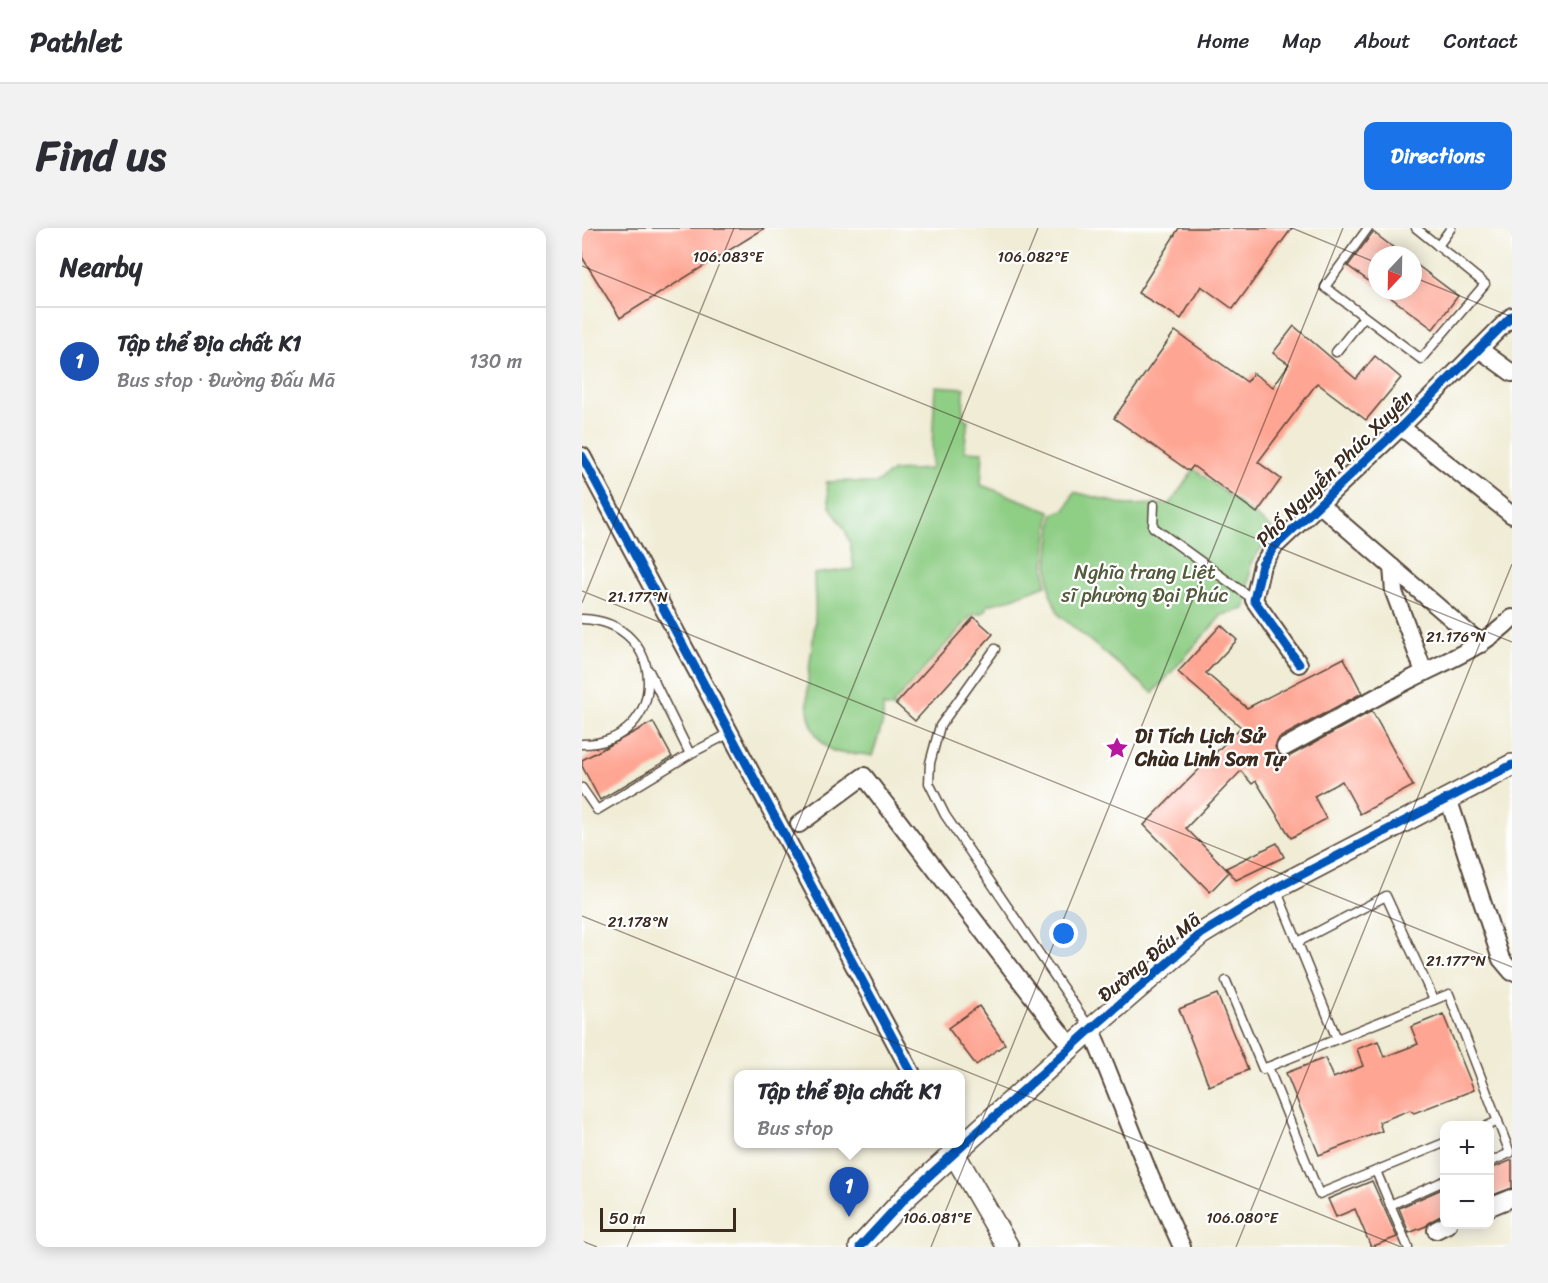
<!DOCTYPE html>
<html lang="en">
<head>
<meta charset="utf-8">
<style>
	body { margin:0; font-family:Sriracha,sans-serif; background:#f2f2f3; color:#2b2b33 }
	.controls { position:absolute; right:18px; bottom:18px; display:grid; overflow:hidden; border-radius:12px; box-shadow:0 3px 15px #0003 }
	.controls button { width:54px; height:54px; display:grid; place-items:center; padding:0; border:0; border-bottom:2px solid #e1e1e2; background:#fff; color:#2b2b33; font:30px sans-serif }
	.compass { position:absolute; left:786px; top:18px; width:54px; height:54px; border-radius:50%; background:#fff; box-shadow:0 3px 15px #0003; rotate:202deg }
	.scale { position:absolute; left:18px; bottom:15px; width:136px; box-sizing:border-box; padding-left:6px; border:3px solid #3b2a1e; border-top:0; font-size:16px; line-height:21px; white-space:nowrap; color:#3b2a1e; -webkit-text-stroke:4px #fff; paint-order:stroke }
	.you { position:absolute; left:482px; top:706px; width:21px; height:21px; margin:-15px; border:4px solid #fff; border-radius:50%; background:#1a73e8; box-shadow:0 0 0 9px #1a73e833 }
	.badge { display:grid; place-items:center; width:39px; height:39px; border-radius:50%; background:#1a73e8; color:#fff; font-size:20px; font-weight:700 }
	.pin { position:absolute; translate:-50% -50px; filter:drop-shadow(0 2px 3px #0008) }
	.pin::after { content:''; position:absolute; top:32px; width:21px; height:18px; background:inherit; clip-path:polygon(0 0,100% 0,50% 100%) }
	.popup { position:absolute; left:152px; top:842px; width:231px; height:78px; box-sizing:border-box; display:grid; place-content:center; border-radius:12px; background:#fff; filter:drop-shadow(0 2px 4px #0005); font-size:20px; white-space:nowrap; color:#7c7c81 }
	.popup b { font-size:22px; color:#2b2b33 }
	.popup::after { content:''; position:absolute; left:50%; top:100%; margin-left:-12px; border:12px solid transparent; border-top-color:#fff }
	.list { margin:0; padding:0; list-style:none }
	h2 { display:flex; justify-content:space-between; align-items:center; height:78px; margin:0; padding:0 24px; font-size:26px }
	h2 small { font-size:20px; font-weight:400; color:#7c7c81 }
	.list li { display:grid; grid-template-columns:39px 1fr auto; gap:18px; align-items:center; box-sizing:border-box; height:108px; padding:0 24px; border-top:2px solid #e1e1e2 }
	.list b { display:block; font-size:22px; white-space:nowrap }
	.list p { margin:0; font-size:20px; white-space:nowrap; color:#7c7c81 }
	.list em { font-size:20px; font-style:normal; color:#7c7c81 }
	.map { position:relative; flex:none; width:930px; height:1019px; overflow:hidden; border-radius:12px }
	header { display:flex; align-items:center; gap:36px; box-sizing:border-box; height:84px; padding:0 30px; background:#fff; border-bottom:2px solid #e1e1e2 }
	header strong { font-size:28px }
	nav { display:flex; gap:33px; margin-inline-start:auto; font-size:21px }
	.intro { display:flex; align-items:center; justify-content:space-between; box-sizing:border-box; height:144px; padding:0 36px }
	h1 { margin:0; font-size:42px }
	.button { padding:15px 27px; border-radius:12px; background:#1a73e8; color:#fff; font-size:21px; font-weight:700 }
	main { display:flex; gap:36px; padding:0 36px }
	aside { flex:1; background:#fff; border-radius:12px; box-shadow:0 3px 15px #0003 }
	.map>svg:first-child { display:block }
	.green { fill:#8ece85; stroke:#647c52; stroke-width:1.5 }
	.building { fill:#fea593 }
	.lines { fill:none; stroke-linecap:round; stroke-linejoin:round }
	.service-casing { stroke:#564739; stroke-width:11 }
	.minor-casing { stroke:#564739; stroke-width:20 }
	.tertiary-casing { stroke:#564739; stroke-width:24 }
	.service { stroke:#fff; stroke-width:8 }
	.minor { stroke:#fff; stroke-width:16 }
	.tertiary { stroke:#fff; stroke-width:21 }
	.cycleway-casing { stroke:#fff; stroke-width:13 }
	.cycleway { stroke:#0057b8; stroke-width:9 }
	.ticks { fill:none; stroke:#3b2a1e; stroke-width:1.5; stroke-opacity:0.45 }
	.labels { text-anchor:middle; stroke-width:4.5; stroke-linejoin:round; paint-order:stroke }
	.street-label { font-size:20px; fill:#3b2a1e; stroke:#fff }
	.park-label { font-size:20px; fill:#545b3d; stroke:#fff }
	.poi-label { font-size:20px; font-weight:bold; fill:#3b2a1e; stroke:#fff; text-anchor:start }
	.ticks-label { font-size:15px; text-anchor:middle; fill:#3b2a1e; stroke:#fff; stroke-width:4.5; stroke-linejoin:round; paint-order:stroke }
</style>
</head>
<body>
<header>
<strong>Pathlet</strong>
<nav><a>Home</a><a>Map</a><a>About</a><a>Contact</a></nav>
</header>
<div class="intro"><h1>Find us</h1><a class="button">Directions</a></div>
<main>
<aside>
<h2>Nearby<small></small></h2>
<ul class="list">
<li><span class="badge" style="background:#1a4fb4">1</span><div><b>Tập thể Địa chất K1</b><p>Bus stop · Đường Đấu Mã</p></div><em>130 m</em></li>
</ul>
</aside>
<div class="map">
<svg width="930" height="1019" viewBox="0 0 930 1019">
	<rect width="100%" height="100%" fill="#fff"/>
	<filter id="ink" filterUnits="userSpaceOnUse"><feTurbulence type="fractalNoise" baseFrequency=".0167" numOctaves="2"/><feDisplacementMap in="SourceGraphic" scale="12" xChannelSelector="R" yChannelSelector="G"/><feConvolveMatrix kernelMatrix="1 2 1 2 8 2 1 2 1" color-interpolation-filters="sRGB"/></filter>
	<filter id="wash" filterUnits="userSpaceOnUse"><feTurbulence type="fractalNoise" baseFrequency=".008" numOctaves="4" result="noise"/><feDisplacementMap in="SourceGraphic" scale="24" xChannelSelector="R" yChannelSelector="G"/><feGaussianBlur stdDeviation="1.35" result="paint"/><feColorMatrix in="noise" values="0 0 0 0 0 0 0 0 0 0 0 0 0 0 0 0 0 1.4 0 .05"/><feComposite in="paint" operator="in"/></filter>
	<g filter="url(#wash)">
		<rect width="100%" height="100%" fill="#f0ecd5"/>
		<g class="green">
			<path d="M353,158L382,160L381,190L386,192L382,223L401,224L399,257L468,283L463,337L464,357L425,372L406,377C404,385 400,386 391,386L311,476L314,481L301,478V494L290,528C278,524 259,528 249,522C209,496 231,432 233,392C234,377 232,362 232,346L272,341L268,316L263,302L248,279L244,254L266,253L293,256L311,243L349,241Z"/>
			<path d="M612,241L692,302L669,335L665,375L662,381L640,387L571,465L477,387L468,365L466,337L471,286L484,281L492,264L544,277L588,276Z"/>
		</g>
		<g id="blocks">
			<g class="building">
				<path d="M0,0H183L38,90L0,29Z"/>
				<path d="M597,0H710L651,81L619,58L599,91L556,65Z"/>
				<path d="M791,4L821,27H795V59L766,38Z"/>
				<path d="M831,34L876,68L851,101L800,63H831Z"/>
				<path d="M712,98L774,151L793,128L819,150L784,192L735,155L676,234L699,251L675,285L611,238L607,243L532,190L593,103L665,154L671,145L691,159L707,136L691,125Z"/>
				<path d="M392,389L411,406L333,493L314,476Z"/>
				<path d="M639,397L655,412L624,445L665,480L762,430L780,465L697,510L693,519L697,528L702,529L708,528L790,483L831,558L778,586L760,553L732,568L744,591L709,610L674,553L670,556L659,543L604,600L647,644L628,664L562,597L659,499L596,444Z"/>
				<path d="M71,494L90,529L18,572L0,538V532Z"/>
				<path d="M695,615L702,629L654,652L644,640Z"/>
				<path d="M635,766L666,842L627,858L597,781Z"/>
				<path d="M397,778L423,816L394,837L366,800Z"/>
				<path d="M861,786L892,862L832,885L828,882L797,894L800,903L737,927L704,845L743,830L751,850L781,838L775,821L796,813L802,829L836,816L829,799Z"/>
				<path d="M930,932V960L908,968V941Z"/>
				<path d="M790,953L815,1009L789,1019L773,981L754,989L746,971Z"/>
				<path d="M862,960V986L849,993L844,998L827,1005L817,980Z"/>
			</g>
		</g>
	</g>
	<g filter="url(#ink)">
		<use href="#blocks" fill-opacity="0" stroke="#564739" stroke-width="1.5"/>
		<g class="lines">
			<g class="service-casing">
				<g id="service">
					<path d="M786,0L743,59L839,131L903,56L834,0"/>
					<path d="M856,18L869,0"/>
					<path d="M754,124L782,89"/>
					<path d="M572,277L571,299L672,372"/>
					<path d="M0,391C88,393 88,516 0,516"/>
					<path d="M413,421L358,498L348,535L347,555L363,587L508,800"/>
					<path d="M67,443L108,526L148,505"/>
					<path d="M0,560L15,582L108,526"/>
					<path d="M694,661L755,811L852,772L804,668L716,714"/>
					<path d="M644,753L681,841L755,811"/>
					<path d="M852,772L867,766L928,925L908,934"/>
					<path d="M686,839L737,966L862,915"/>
					<path d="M905,898L916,893"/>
					<path d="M794,943L826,1019"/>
					<path d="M808,977L862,953"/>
				</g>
			</g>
			<g class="minor-casing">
				<g id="minor">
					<path d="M897,121L930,145"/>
					<path d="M819,199L930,287"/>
					<path d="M0,228L330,846"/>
					<path d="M737,276L899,416"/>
					<path d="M810,339L812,364L842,444"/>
					<path d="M717,436L672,372L680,337L692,319L819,199L930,88"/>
					<path d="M703,519C745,496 786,473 829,451C864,433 902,419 930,390"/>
					<path d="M866,570L919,731L930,744"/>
					<path d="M217,596L282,548L490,820"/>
					<path d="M509,801L568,948L600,1019"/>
					<path d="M908,979L930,970"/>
					<path d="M854,1002L866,996"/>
				</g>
			</g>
			<g class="tertiary-casing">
				<g id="tertiary">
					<path d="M373,927L426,1019"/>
					<path d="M278,1019L325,968L509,801L619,706L694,660L930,537"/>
				</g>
			</g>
			<use href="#service" class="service"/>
			<use href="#minor" class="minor"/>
			<use href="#tertiary" class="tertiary"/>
			<g class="cycleway-casing">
				<g id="cycleway">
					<path d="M0,228L330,846"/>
					<path d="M717,436L672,372L680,337L692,319L819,199L930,88"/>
					<path d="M278,1019L325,968L509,801L619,706L694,660L930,537"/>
				</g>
			</g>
			<use href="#cycleway" class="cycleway"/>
		</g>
	</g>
	<path class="ticks" d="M710,0L795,35M0,38L930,414M831,49L930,89M0,363L930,739M0,375L152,0M0,688L819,1019M0,1013L15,1019M45,1019L456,0M349,1019L761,0M654,1019L930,336"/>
	<defs>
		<g id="sight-bare" transform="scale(1.8)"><path d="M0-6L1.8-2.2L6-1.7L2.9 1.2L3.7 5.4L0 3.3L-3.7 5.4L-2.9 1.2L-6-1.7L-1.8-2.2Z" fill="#b5179e" stroke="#fff" stroke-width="2.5" paint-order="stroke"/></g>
	</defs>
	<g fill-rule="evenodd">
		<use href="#sight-bare" x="535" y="520"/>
	</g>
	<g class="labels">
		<g class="street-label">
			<text transform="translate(752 240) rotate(-45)" y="7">Phố Nguyễn Phúc Xuyên</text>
			<text transform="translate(567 729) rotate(-40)" y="7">Đường Đấu Mã</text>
		</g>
		<g class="park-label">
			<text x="563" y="351">Nghĩa trang Liệt<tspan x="563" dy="23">sĩ phường Đại Phúc</tspan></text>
		</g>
		<g class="poi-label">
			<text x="553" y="515">Di Tích Lịch Sử<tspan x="553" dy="23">Chùa Linh Sơn Tự</tspan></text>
		</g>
	</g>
	<g class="ticks-label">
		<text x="146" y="34">106.083°E</text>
		<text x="451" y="34">106.082°E</text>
		<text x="56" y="374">21.177°N</text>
		<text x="874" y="414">21.176°N</text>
		<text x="56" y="699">21.178°N</text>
		<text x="874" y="738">21.177°N</text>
		<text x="355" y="995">106.081°E</text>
		<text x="660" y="995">106.080°E</text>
	</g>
</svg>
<div class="controls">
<button>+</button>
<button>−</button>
</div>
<svg class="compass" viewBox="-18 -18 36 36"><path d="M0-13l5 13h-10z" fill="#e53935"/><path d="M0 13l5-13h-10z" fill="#7c7c81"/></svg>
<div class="scale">50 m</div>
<div class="you"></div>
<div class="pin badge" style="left:267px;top:989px;background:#1a4fb4">1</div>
<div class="popup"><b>Tập thể Địa chất K1</b>Bus stop</div>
</div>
</main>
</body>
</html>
